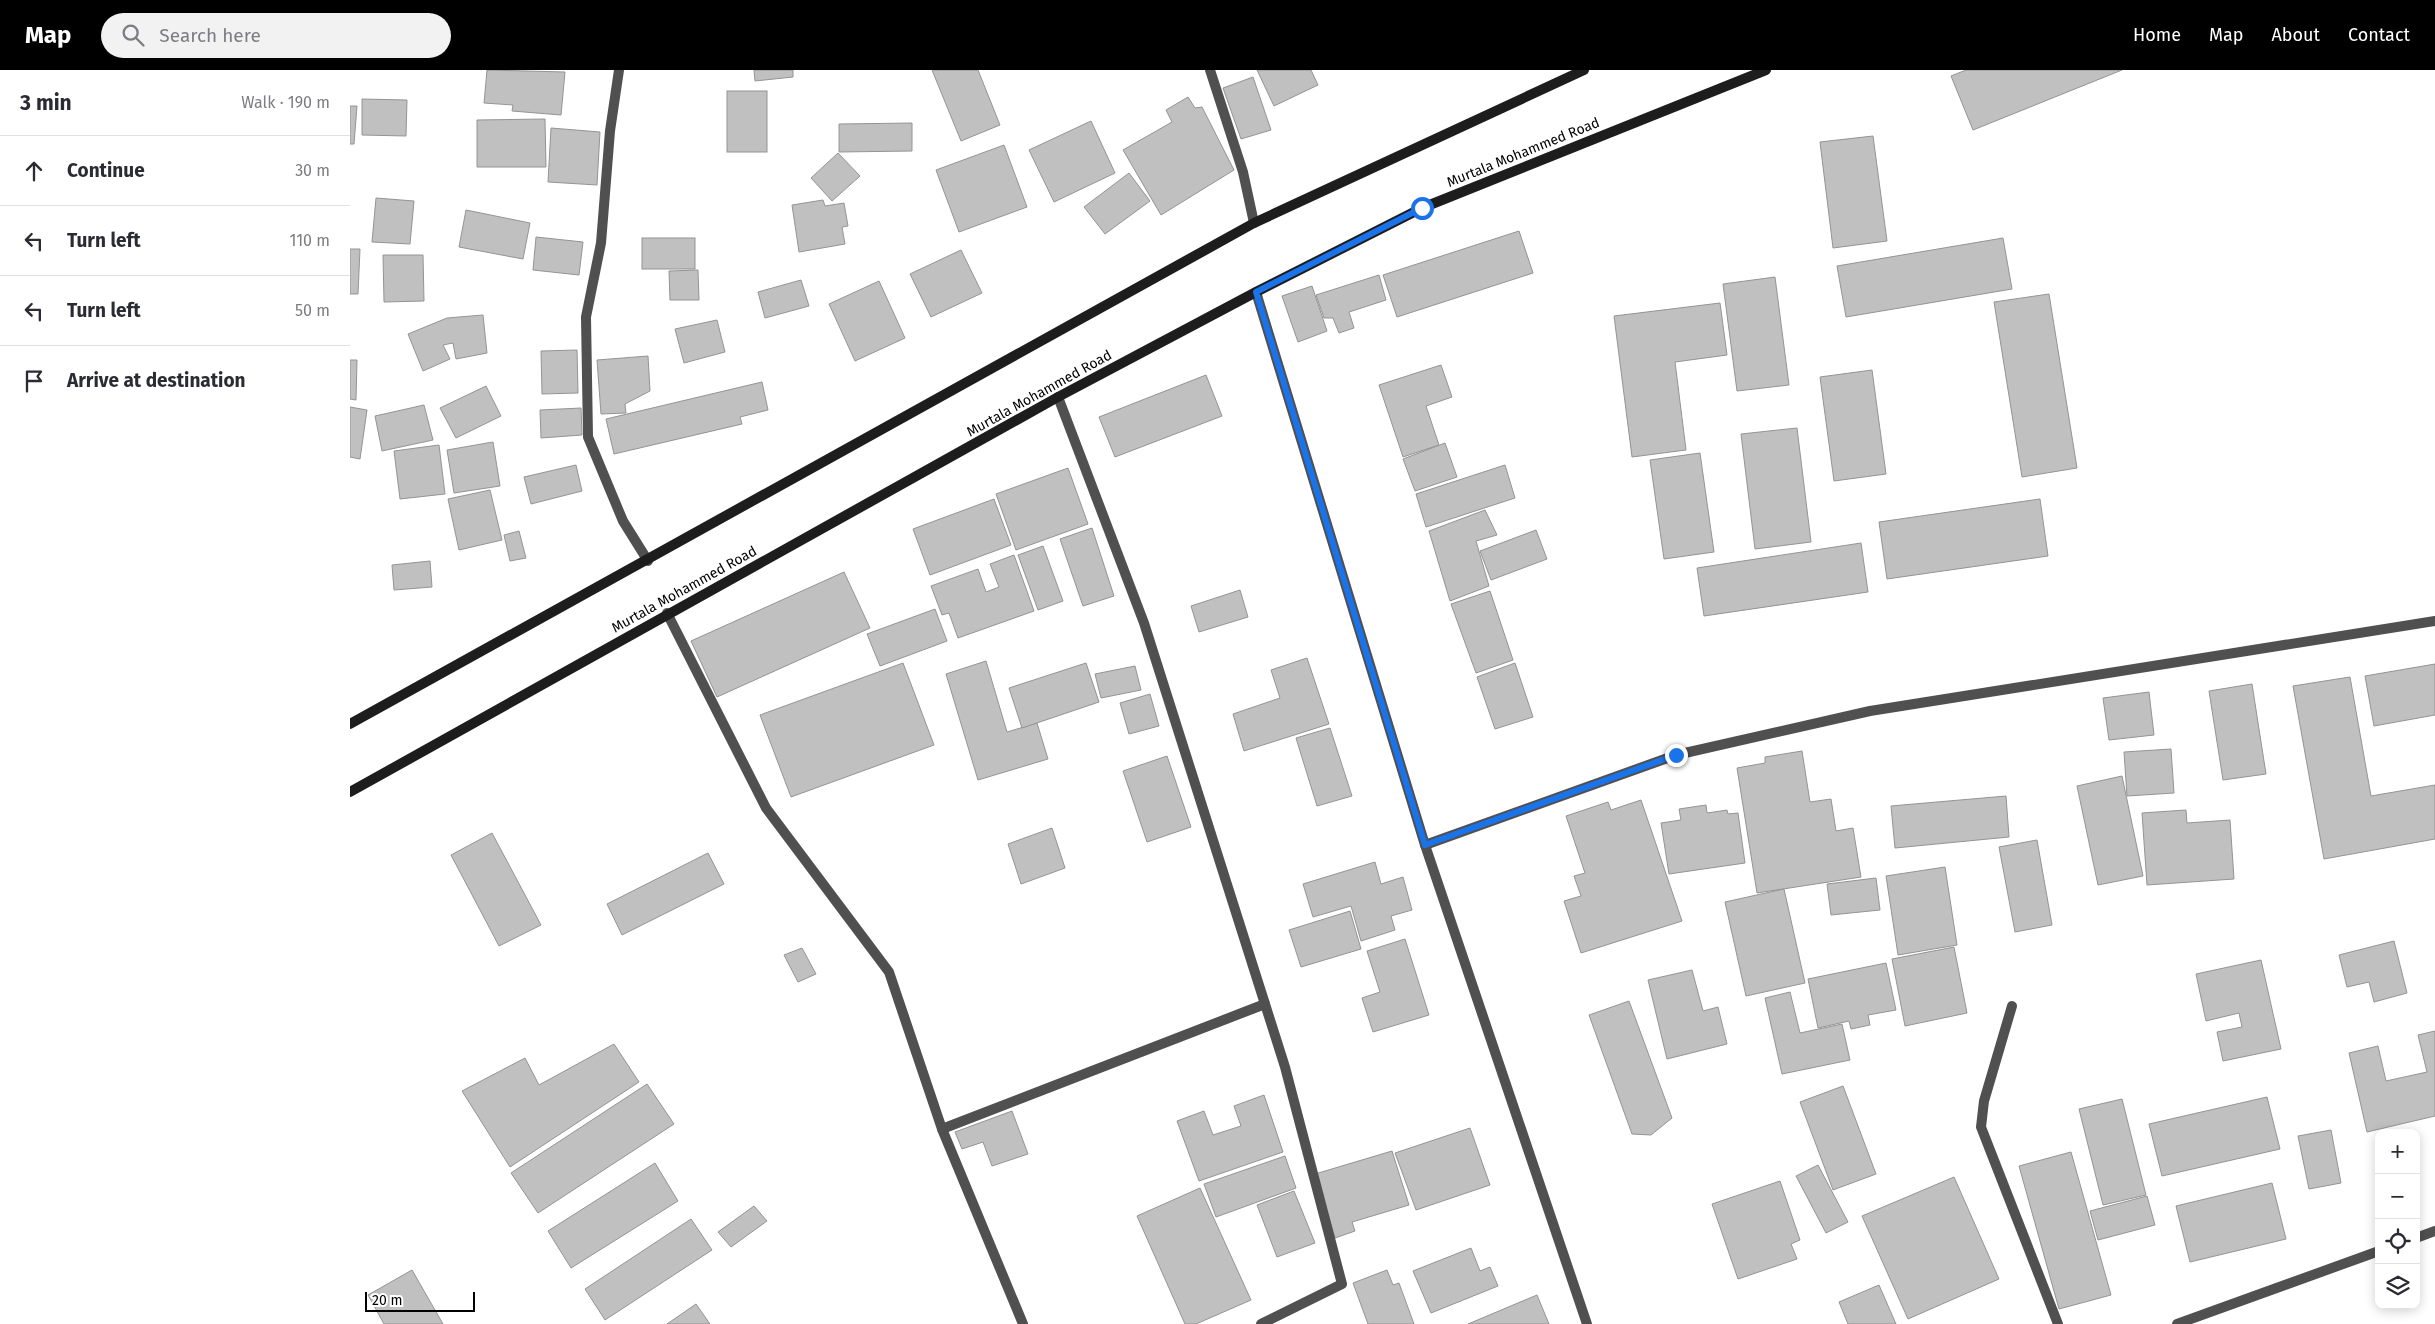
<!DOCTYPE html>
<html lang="en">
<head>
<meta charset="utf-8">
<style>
	body { margin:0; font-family:"Fira Sans",sans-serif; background:#f2f2f3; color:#2b2b33 }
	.controls { position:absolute; right:15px; bottom:15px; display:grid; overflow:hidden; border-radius:10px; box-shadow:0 2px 12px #0003 }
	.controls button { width:45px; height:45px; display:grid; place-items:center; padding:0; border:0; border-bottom:1px solid #e1e1e2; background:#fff; color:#2b2b33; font:25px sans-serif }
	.scale { position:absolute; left:15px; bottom:12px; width:110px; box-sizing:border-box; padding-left:5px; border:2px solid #000; border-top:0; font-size:14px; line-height:18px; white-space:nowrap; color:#000; -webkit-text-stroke:4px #fff; paint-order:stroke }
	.stop { position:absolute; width:15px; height:15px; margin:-11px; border:4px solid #1a73e8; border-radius:50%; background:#fff }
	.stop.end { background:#1a73e8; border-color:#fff; box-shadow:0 1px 5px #0008 }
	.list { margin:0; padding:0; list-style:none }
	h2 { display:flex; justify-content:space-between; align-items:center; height:65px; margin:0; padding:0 20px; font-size:21px }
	h2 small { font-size:16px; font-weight:400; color:#7c7c81 }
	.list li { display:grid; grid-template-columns:32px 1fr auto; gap:15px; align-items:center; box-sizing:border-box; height:70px; padding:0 20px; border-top:1px solid #e1e1e2 }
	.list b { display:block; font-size:19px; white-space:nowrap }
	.list em { font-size:16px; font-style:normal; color:#7c7c81 }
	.icon { flex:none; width:28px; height:28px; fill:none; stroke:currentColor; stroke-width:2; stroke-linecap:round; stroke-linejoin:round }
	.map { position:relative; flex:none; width:2085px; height:1254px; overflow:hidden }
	header { display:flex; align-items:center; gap:30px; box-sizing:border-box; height:70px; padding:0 25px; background:#000; color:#fff }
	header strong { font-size:24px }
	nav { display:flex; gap:28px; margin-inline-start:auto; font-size:18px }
	.search { width:350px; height:45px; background:#f2f2f3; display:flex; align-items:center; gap:12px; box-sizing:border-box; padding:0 18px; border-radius:28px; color:#7c7c81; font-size:19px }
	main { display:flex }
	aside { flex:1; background:#fff }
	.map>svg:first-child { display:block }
	.building { fill:#c0c0c0; stroke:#949494 }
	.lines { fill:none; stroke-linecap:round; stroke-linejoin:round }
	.minor { stroke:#505050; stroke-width:10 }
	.secondary { stroke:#1d1d1d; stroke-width:10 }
	.route { stroke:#1a73e8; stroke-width:6 }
	.labels { text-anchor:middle; stroke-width:4.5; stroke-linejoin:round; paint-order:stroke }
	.street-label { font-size:14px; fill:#000; stroke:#fff }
</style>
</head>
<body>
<header>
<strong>Map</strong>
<div class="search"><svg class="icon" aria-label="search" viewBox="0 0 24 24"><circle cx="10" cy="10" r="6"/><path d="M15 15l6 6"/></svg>Search here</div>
<nav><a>Home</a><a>Map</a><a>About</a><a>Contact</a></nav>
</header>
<main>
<aside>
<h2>3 min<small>Walk · 190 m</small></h2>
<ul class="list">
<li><svg class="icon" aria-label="ahead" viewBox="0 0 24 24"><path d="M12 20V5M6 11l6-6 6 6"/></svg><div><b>Continue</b></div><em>30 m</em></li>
<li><svg class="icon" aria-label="left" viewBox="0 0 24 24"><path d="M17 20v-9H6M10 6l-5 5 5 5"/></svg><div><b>Turn left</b></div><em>110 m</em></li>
<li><svg class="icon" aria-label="left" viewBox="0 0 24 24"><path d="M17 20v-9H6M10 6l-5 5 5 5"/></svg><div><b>Turn left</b></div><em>50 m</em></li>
<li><svg class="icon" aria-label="arrive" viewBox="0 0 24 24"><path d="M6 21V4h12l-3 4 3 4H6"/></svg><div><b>Arrive at destination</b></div></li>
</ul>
</aside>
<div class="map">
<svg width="2085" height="1254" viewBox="0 0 2085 1254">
	<rect width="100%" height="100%" fill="#fff"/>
	<g class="building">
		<path d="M137,0L215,2L211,45L162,41L163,35L134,33Z"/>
		<path d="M404,0H443V7L405,11Z"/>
		<path d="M582,0H628L650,55L611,71Z"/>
		<path d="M907,0H961L968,15L924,36Z"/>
		<path d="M1616,0H1772L1623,60L1601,6Z"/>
		<path d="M903,7L921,60L891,69L873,18Z"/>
		<rect x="377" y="21" width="40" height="61"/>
		<path d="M838,27L845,38L852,37L884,100L811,145L773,80L822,52L816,40Z"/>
		<path d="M12,29L57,30L56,66L12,65Z"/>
		<path d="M0,36H7L4,74H0Z"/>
		<path d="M195,49L196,97H127V50Z"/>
		<path d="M741,51L765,103L704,132L679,80Z"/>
		<path d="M562,53V81L489,82V54Z"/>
		<path d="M201,58L250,62L247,115L198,112Z"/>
		<path d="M1523,66L1537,171L1483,178L1470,72Z"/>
		<path d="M654,75L677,137L609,162L586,100Z"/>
		<path d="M488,83L510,106L482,131L461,108Z"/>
		<path d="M779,103L800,131L755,164L734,137Z"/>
		<path d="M26,128L64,131L60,174L22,172Z"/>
		<path d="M473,130L475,136L494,133L498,156L492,157L495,174L449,182L442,135Z"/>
		<path d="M116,140L180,153L173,189L109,177Z"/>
		<path d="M1169,161L1183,203L1047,247L1033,205Z"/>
		<path d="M186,167L233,172L229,205L183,200Z"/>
		<rect x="292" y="168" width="53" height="31"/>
		<path d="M1653,168L1662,219L1496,247L1487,196Z"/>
		<path d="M0,179H10L8,224H0Z"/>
		<path d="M611,180L632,223L581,247L560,204Z"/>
		<path d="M33,185H73L74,231L34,232Z"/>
		<path d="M348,200L349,230H320L319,201Z"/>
		<path d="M1029,205L1036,230L999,242L1004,258L989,263L983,248H974L966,225Z"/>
		<path d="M1425,207L1439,315L1387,321L1373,214Z"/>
		<path d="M451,210L459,236L415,248L408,222Z"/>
		<path d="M529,211L555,268L505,291L479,234Z"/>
		<path d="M962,216L977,261L948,272L932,226Z"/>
		<path d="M1699,224L1727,398L1672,407L1644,232Z"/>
		<path d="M1370,233L1377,285L1325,292L1336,380L1282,387L1264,246Z"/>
		<path d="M133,245L137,283L106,289L103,273L93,275L100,289L73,301L58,264L97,248Z"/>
		<path d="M367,250L375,282L334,293L325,259Z"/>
		<path d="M227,280L228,323L192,324L191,281Z"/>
		<path d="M298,286L300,321L275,334L276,343L251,344L247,290Z"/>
		<path d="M0,290H7L6,330L0,329Z"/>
		<path d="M1091,295L1102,327L1076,336L1089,375L1053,387L1029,315Z"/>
		<path d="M1522,300L1536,404L1484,411L1470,307Z"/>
		<path d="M856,305L872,346L765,387L749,347Z"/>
		<path d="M412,312L418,340L390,347L392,354L264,384L256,349Z"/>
		<path d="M136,316L151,346L106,368L90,338Z"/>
		<path d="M74,335L83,370L32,381L25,346Z"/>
		<path d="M0,337L17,340L10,389L0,387Z"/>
		<path d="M231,338L232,365L191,368L190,340Z"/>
		<path d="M1447,358L1461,472L1405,479L1391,364Z"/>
		<path d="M143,372L150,416L104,423L97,380Z"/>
		<path d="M1095,373L1107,407L1065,421L1053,389Z"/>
		<path d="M89,375L95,424L50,429L44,381Z"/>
		<path d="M1350,383L1364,482L1314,489L1300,390Z"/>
		<path d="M226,395L232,421L181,434L174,407Z"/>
		<path d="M1155,395L1165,428L1076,457L1066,424Z"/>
		<path d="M718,398L738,454L666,480L646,424Z"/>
		<path d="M140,420L152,470L109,480L98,429Z"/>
		<path d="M644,429L661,475L580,505L563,459Z"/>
		<path d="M1690,429L1698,486L1537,509L1529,452Z"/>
		<path d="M1135,440L1147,465L1126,471L1139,516L1100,531L1079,461Z"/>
		<path d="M742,458L764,526L733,536L710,469Z"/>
		<path d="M1186,460L1197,489L1141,510L1130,481Z"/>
		<path d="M169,461L176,488L160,491L154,465Z"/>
		<path d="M1511,473L1518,522L1354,546L1347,498Z"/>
		<path d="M693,476L713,531L688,540L668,485Z"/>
		<path d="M664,485L684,541L608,568L599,543L592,545L581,516L628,499L636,522L649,517L640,494Z"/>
		<path d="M80,491L82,517L44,520L42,495Z"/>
		<path d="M494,502L520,558L367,627L341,571Z"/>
		<path d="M890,520L898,547L849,562L841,536Z"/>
		<path d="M1140,521L1163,590L1126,603L1101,534Z"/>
		<path d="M585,539L597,571L530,596L517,564Z"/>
		<path d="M957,588L979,654L894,681L883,644L930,628L921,600Z"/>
		<path d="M636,591L657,662L687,653L698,689L628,710L596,604Z"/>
		<path d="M553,593L584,675L441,727L410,645Z"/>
		<path d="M736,593L749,632L672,658L659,618Z"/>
		<path d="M1165,593L1183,647L1145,659L1127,607Z"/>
		<path d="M2085,594V645L2024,656L2015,606Z"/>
		<path d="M785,596L791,620L751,628L745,604Z"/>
		<path d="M2000,607L2021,726L2085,715V769L1974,789L1943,616Z"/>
		<path d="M1902,614L1916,704L1873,710L1859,621Z"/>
		<path d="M1799,622L1804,665L1759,670L1753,628Z"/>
		<path d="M800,624L809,656L779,664L770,633Z"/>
		<path d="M980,658L1002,726L967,736L946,668Z"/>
		<path d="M1821,679L1824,723L1777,726L1774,682Z"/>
		<path d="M1452,681L1460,732L1481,729L1486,761L1503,758L1511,807L1407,823L1387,698L1415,693V687Z"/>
		<path d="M817,686L841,757L797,772L773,701Z"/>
		<path d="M1772,706L1793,806L1748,815L1727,716Z"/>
		<path d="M1656,726L1659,767L1545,778L1541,736Z"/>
		<path d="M1291,730L1332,851L1231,883L1214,831L1231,826L1224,806L1235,803L1216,746L1258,732L1261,740Z"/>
		<path d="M1356,735L1357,743L1377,740L1378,744L1388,743L1395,793L1319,804L1311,753L1331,750L1329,739Z"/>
		<path d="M1836,740L1837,753L1880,750L1884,809L1797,815L1792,743Z"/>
		<path d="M702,758L715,798L671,814L658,774Z"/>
		<path d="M142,763L191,855L149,876L101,785Z"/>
		<path d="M1687,770L1702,855L1665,862L1649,777Z"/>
		<path d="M358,783L374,814L272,865L257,834Z"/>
		<path d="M1025,792L1031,814L1053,807L1062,840L1041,846L1045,860L1011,871L1001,836L963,847L953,814Z"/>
		<path d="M1595,797L1607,875L1548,885L1536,806Z"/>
		<path d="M1526,808L1530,840L1481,845L1477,814Z"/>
		<path d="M1434,819L1455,913L1396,926L1375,832Z"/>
		<path d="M1000,841L1011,879L951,897L939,860Z"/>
		<path d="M1055,869L1079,945L1023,962L1012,928L1030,922L1017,881Z"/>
		<path d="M2044,871L2057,923L2024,932L2019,912L1997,917L1989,885Z"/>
		<path d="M1604,877L1617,943L1555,956L1542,889Z"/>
		<path d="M452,878L466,904L448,912L434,885Z"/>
		<path d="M1911,890L1931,979L1873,991L1867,962L1892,957L1889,943L1856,951L1846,904Z"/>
		<path d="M1536,893L1546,940L1518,945L1520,955L1501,959L1499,951L1468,958L1458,909Z"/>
		<path d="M1342,900L1353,941L1368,937L1377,974L1317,989L1298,910Z"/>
		<path d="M1440,922L1450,963L1492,954L1500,990L1432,1004L1415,928Z"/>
		<path d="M1279,931L1322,1048L1301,1065L1282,1064L1239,945Z"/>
		<path d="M2085,961V1046L2017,1062L1999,983L2028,976L2036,1011L2077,1002L2068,965Z"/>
		<path d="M264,974L289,1012L160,1097L112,1021L175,988L189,1015Z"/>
		<path d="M297,1014L324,1054L188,1143L161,1103Z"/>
		<path d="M1493,1016L1526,1104L1483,1120L1450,1032Z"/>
		<path d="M914,1025L933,1082L849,1111L827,1051L854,1041L863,1065L891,1056L884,1036Z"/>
		<path d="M1917,1027L1930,1079L1812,1106L1799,1054Z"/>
		<path d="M1772,1029L1796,1125L1753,1135L1729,1039Z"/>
		<path d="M662,1041L678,1084L642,1096L633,1072L612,1079L605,1062Z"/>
		<path d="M1120,1058L1140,1115L1066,1140L1045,1083Z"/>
		<path d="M1981,1060L1991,1113L1959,1119L1948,1066Z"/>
		<path d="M1042,1081L1059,1135L1002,1152L1005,1161L985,1168L965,1104Z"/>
		<path d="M1721,1082L1761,1225L1709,1239L1669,1096Z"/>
		<path d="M935,1086L946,1118L866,1147L854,1114Z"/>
		<path d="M305,1093L328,1131L221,1198L198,1161Z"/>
		<path d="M1468,1095L1498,1152L1476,1163L1446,1106Z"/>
		<path d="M1604,1107L1649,1209L1558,1249L1512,1146Z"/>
		<path d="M1430,1111L1450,1170L1441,1174L1447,1189L1388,1209L1362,1134Z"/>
		<path d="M1922,1113L1936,1169L1840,1192L1826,1136Z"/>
		<path d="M850,1118L901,1230L846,1254H835L787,1146Z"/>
		<path d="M944,1121L965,1173L927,1187L907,1135Z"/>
		<path d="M1797,1126L1805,1155L1748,1170L1740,1141Z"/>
		<path d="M404,1136L417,1151L381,1177L368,1162Z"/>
		<path d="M341,1149L362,1180L255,1250L235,1219Z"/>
		<path d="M1121,1178L1130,1201L1140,1197L1148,1216L1081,1243L1063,1201Z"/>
		<path d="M62,1200L93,1254H34L18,1225Z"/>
		<path d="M1037,1200L1043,1215L1049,1213L1064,1254H1018L1003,1213Z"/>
		<path d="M1529,1215L1546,1254H1498L1489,1232Z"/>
		<path d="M1187,1225L1199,1254H1118Z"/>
		<path d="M346,1234L360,1254H317Z"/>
	</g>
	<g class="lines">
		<g class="minor">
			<path d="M269,0L260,61L251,173L236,247L238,367L273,451L298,491"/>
			<path d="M860,0L893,102L904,153"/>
			<path d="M906,222L1075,775L1237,1254"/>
			<path d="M708,327L794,553L935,997L992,1214L911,1254"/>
			<path d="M317,543L416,738L539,902L592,1059L673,1254"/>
			<path d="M1075,775L1326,685L1520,641L2085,551"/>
			<path d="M1662,936L1634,1031L1631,1057L1708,1254"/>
			<path d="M592,1059L915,934"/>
			<path d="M2066,1168L2085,1161"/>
			<path d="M1827,1254L2029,1181"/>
		</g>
		<g class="secondary">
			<path d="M0,654L904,153L1234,0"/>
			<path d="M0,722L708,327L906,222L1072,138L1416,0"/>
		</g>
	</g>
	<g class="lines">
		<path class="route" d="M1072,138L906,222L1075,775L1326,685"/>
	</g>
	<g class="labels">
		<g class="street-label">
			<text transform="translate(1173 82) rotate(-22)" y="5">Murtala Mohammed Road</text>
			<text transform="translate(689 323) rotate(-29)" y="5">Murtala Mohammed Road</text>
			<text transform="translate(334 519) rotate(-29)" y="5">Murtala Mohammed Road</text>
		</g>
	</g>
</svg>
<div class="controls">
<button>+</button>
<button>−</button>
<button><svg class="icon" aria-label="locate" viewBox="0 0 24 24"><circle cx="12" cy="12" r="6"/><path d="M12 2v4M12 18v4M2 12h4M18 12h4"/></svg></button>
<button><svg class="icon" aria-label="layers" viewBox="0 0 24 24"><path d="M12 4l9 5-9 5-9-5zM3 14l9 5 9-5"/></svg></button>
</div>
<div class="scale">20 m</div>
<div class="stop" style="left:1072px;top:138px"></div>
<div class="stop end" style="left:1326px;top:685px"></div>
</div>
</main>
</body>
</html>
